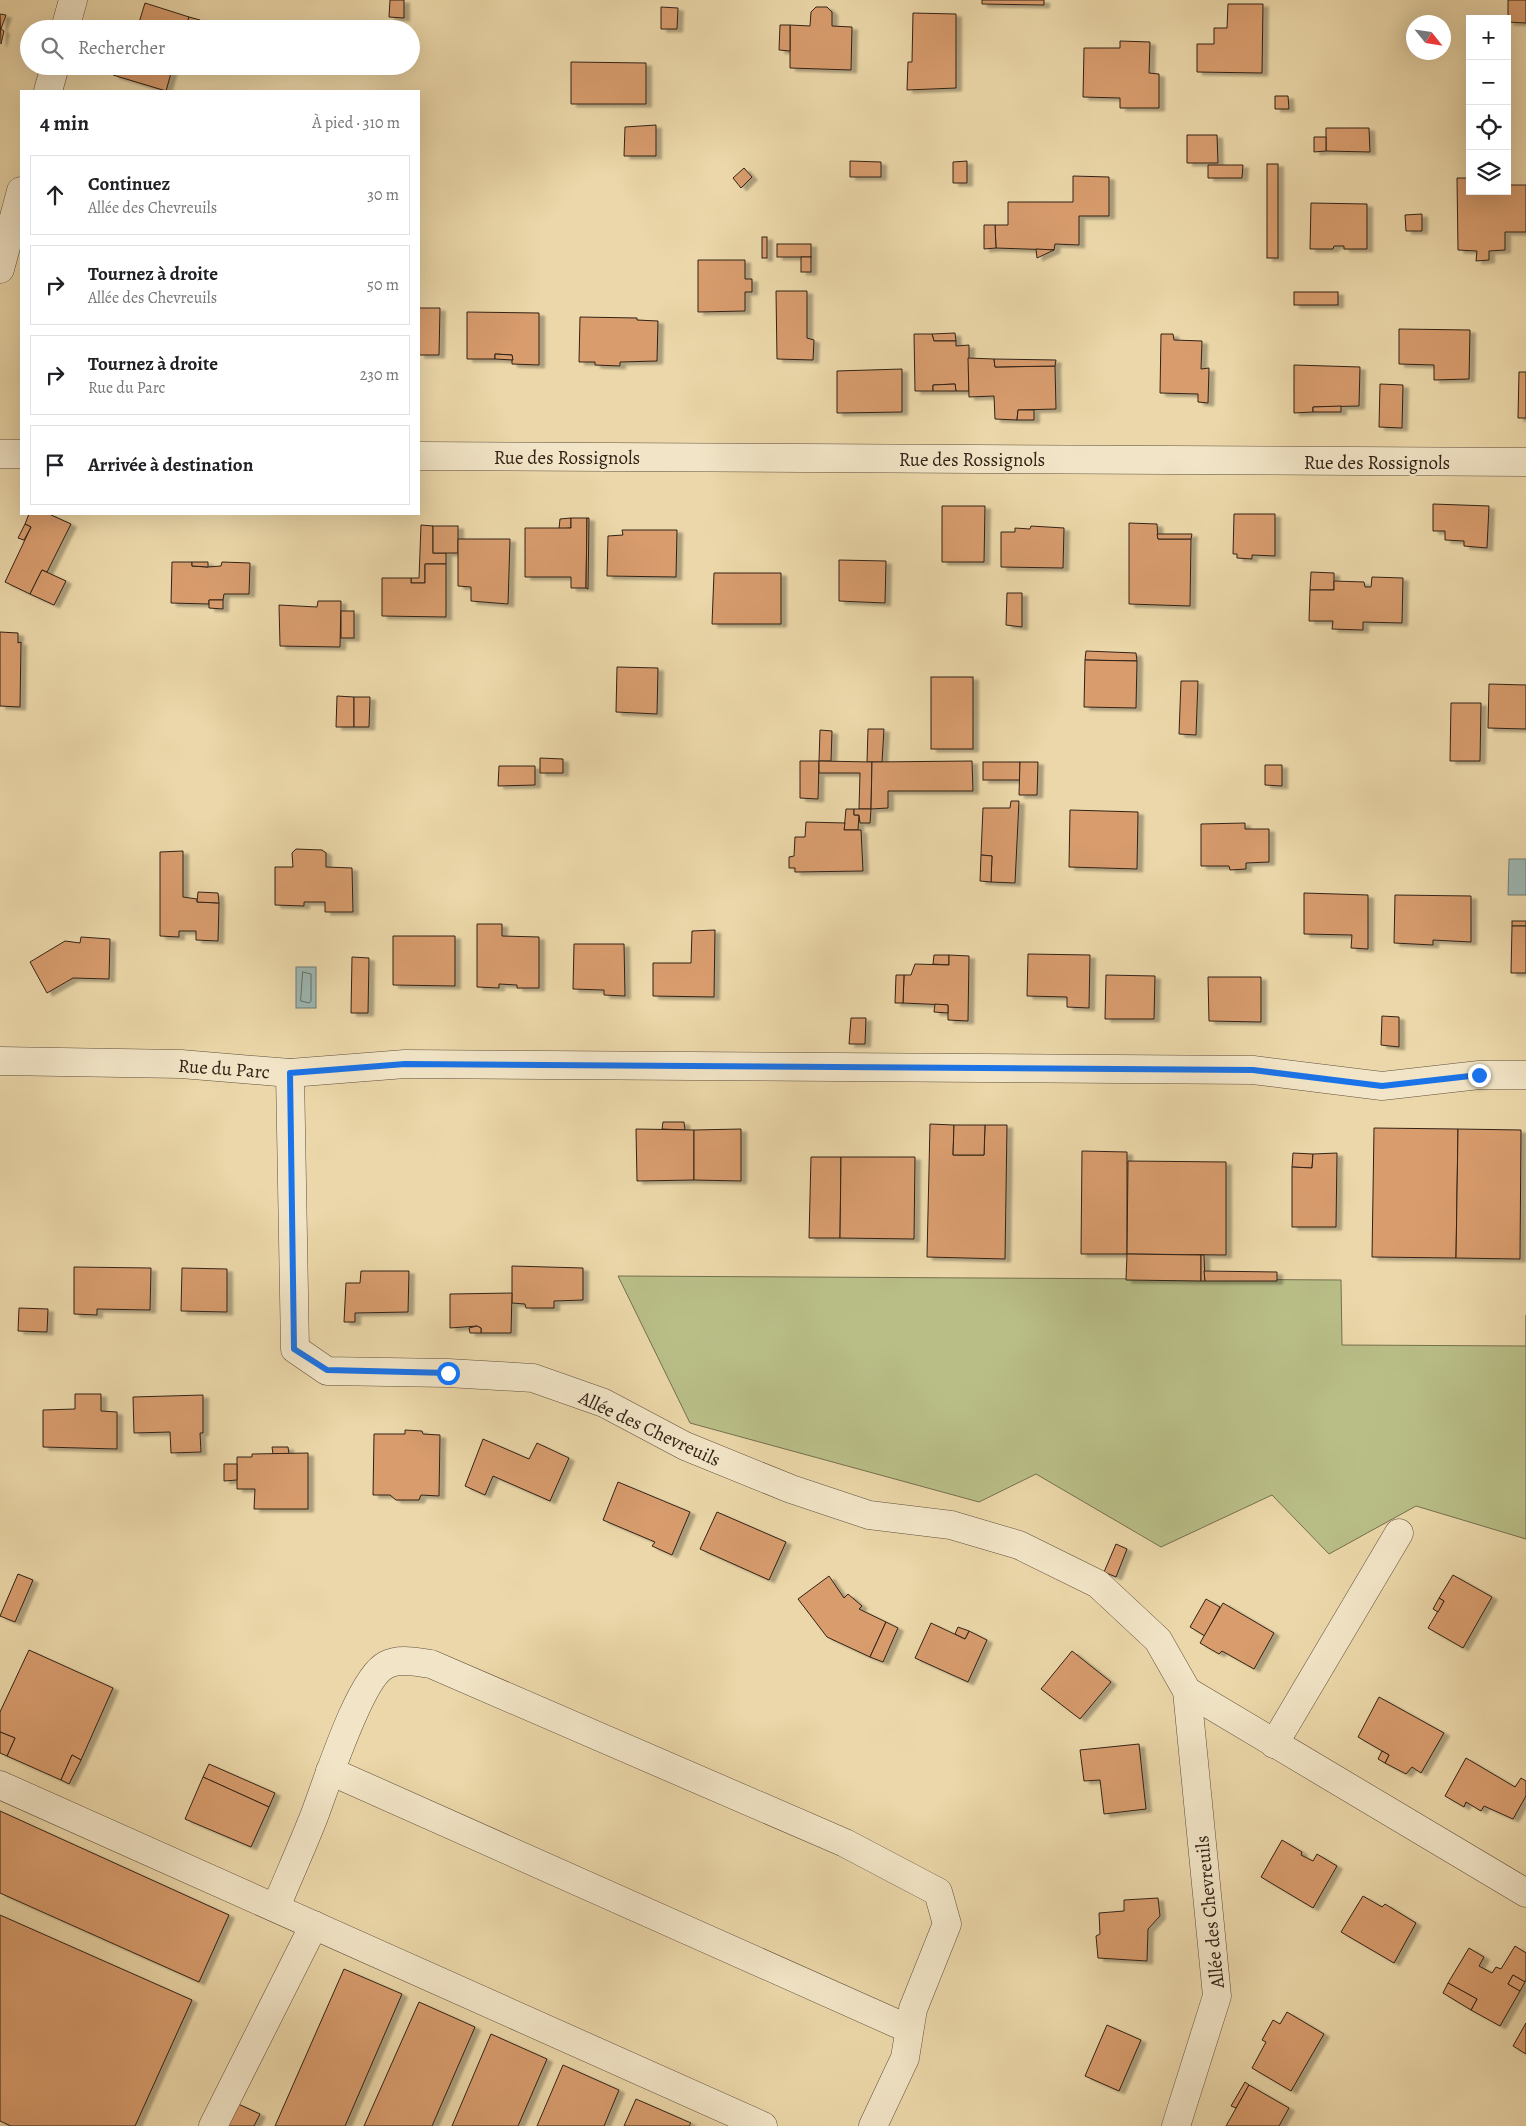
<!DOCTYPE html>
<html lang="fr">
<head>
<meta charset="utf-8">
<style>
	body { margin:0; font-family:Alegreya,serif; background:#f6f6f6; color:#202124 }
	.controls { position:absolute; right:15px; top:15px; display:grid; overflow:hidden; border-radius:0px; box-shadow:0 5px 20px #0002 }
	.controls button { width:45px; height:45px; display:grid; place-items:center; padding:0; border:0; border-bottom:1px solid #e0e0e0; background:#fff; color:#202124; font:25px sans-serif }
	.compass { position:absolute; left:1406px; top:15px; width:45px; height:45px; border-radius:50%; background:#fff; box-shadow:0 5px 20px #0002; rotate:120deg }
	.stop { position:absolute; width:15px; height:15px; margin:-11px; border:4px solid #1a73e8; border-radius:50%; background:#fff }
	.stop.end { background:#1a73e8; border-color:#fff; box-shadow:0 1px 5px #0008 }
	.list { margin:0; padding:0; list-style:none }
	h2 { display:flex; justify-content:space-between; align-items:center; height:65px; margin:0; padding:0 20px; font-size:21px }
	h2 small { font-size:16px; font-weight:400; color:#757577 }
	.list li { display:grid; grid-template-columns:32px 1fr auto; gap:15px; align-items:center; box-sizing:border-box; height:80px; margin:0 10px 10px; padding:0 10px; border:1px solid #e0e0e0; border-radius:0px }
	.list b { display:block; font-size:19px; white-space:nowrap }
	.list p { margin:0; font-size:16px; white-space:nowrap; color:#757577 }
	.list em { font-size:16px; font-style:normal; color:#757577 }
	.icon { flex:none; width:28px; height:28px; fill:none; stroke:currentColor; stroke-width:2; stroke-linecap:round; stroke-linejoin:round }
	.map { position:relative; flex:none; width:1526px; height:2126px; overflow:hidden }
	.search { position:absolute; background:#fff; box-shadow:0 5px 20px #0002; left:20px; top:20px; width:400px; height:55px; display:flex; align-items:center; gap:12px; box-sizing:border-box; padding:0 18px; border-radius:28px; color:#757577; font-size:19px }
	.panel { position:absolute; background:#fff; box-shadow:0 5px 20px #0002; left:20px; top:90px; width:400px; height:425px; border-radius:0px }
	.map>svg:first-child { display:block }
	.green { fill:#b9be87; stroke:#75704f }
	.water { fill:#9cb7b3; stroke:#717b75 }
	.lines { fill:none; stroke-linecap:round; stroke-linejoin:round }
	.shore { stroke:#666c65; stroke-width:1 }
	.building { fill:#d89c6d; stroke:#312217; filter:url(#shadow) }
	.minor-casing { stroke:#604f3c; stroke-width:29 }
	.minor { stroke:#f2e5c7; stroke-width:28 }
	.route { stroke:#1a73e8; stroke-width:6 }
	.labels { text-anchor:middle; stroke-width:4.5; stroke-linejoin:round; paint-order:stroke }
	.street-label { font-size:19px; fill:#312217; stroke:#f2e5c7 }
</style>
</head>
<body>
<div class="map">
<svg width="1526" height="2126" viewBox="0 0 1526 2126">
	<defs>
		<filter id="shadow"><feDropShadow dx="5.5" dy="3" stdDeviation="1" flood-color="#0004"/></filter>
	</defs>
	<rect width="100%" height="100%" fill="#ebd7a9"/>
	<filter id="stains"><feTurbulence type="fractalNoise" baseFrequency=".004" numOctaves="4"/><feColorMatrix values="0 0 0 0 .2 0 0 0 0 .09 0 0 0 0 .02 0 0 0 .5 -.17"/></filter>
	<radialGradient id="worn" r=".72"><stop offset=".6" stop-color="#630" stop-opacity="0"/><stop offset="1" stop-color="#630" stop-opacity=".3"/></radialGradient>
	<path class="green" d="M618,1276L1341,1280L1342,1345L1526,1346V1315V1539L1416,1506L1329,1554L1272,1495L1161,1547L1036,1474L979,1502L690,1423Z"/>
	<g class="water">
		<path d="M1509,859H1526V895H1508Z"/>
		<rect x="296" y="967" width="20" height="41"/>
	</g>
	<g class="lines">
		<path class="shore" d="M303,972L311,974V1001L309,1003L301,1001Z"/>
	</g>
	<g class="building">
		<path d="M390,0H404V18L389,17Z"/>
		<path d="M982,0H1044V5L982,4Z"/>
		<path d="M1508,0H1526V23L1508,22Z"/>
		<path d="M145,3L189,17L185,29H137Z"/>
		<path d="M1228,4H1263L1262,73L1197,72V44H1214V28H1227Z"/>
		<path d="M661,7L678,8L677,29H661Z"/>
		<path d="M816,7H827L832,12V26L852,27L851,70L790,68V25L810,26L811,12Z"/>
		<path d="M913,13L956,14V88L907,90L908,62H912Z"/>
		<path d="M0,14L6,15L1,29L4,31L1,44Z"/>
		<path d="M189,17L200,20L197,29H185Z"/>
		<path d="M780,25H790V51L779,50Z"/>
		<path d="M1120,41L1150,42L1149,73L1159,74V108H1120V98L1083,97L1084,48H1120Z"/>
		<path d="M571,62L646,63V104H571Z"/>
		<path d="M116,66H173L166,91L113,75Z"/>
		<path d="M1275,96H1288L1289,109H1275Z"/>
		<path d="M656,125V156H624L625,127Z"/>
		<path d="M1326,128H1369L1370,152L1326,151Z"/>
		<path d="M1187,135H1217L1218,163H1187Z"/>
		<path d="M1314,137H1326V151L1314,152Z"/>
		<path d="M850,161L881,162V177H850Z"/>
		<path d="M967,161V183H953V162Z"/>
		<rect x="1267" y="164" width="11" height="94"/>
		<path d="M1208,165H1243L1242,178H1208Z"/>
		<path d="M744,168L752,177L741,188L733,178Z"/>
		<path d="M1073,176L1109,177V216H1079V245L1055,244L1054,250L996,248L995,225H1008V202H1073Z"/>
		<path d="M1457,178H1470V191H1507V185H1526V232H1505V250L1489,251V260L1476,261L1477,251L1458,250Z"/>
		<path d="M1311,203L1367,204V249H1344V246H1334L1333,249H1310Z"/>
		<path d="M1422,214V231H1406L1405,215Z"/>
		<path d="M984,225H995L996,248L984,249Z"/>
		<rect x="762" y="237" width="5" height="21"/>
		<rect x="777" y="244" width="34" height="13"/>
		<path d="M1036,249H1037L1054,250L1037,258Z"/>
		<rect x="801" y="257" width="10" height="15"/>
		<path d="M698,260H745V279H752V292H745V311L698,312Z"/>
		<path d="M776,291H807V338L814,340L813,360L777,359Z"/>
		<rect x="1294" y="292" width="44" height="13"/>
		<path d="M419,308H440L439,355H419Z"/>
		<path d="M467,312L539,313V365L512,364V355L495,354V359H467Z"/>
		<path d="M580,317L637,318V320L658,321L657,361L620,362V366L595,365V362H579Z"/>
		<path d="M1399,329L1470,330L1469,379L1434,380V365L1399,364Z"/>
		<path d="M955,333L956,341H934L932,334Z"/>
		<path d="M914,334H932L934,341H956V346L969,345V391H956L955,384L933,385V391H915Z"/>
		<path d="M1161,334H1173L1174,340L1202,341L1201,369L1209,368L1208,403L1198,402V394L1160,393Z"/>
		<path d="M495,354L512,355L513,360L495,359Z"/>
		<path d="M968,358L994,359L995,367L1055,366L1056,409L1018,410L1017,420L995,419L994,396L969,397Z"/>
		<path d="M994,359L1056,360L1055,366L995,367Z"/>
		<path d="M1294,365L1360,367L1359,406L1313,407V412L1294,413Z"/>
		<path d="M902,369V412L837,413V371Z"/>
		<path d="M1519,372H1526V418H1518Z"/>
		<path d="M955,384L956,391H933V385Z"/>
		<path d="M1380,384L1403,385L1402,428L1379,427Z"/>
		<path d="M1341,406V412H1313V407Z"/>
		<path d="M1018,410H1034V420H1017Z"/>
		<path d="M1433,504L1489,506L1487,548L1464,546V541L1445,540V531H1433Z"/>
		<path d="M942,506H985L984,562H942Z"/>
		<path d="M29,514H49L71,524L47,572L42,570L30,594L5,582L31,527L25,524Z"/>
		<path d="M1234,514H1275V556L1252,555V559L1237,558V554H1233Z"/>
		<path d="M571,518V528L559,529L560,519Z"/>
		<path d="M571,518H587L586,588H571V577H525V528H571Z"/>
		<path d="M587,518H589L588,589L586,588Z"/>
		<path d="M1129,523L1157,524L1158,539H1191L1190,606L1129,604Z"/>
		<path d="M25,524L31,527L24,540L18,538Z"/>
		<path d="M421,525L433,526V553H446V564H425V583H411V578H419Z"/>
		<rect x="433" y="526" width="25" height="27"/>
		<path d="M1031,526L1064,528L1063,568L1001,567V532H1015V528L1030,529Z"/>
		<path d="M622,530H677L676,577L607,576L608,536L623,535Z"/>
		<path d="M1157,534H1192L1191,539H1158Z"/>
		<path d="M458,539H510L508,604L471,601V587L458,586Z"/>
		<path d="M839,560L886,561L885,603L839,601Z"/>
		<path d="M172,562H192V566L208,567L221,566L222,562L250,563L249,594H224L223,600H209V604L171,603Z"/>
		<path d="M192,562H208V567L192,566Z"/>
		<path d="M425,564H446V617L382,616V578H411V583H425Z"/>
		<path d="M42,570L66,581L54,605L30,594Z"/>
		<path d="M1311,572L1334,573V590H1310Z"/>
		<path d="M714,573H781V624H712Z"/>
		<path d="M1372,577L1403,578L1402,623L1363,622V630L1332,629L1333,621H1309L1310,590H1334V581L1364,582L1365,587H1371Z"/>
		<path d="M1007,593H1022V627L1006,625Z"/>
		<path d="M209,600H223V609L209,608Z"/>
		<path d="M318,601H341L340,647L280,646L279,605L317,607Z"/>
		<rect x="341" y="611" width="13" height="27"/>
		<path d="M0,632L18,633V643L21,642L20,707L0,706Z"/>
		<path d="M1086,651L1136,653L1137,661L1085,660Z"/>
		<path d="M1085,660L1137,661L1136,708L1084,707Z"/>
		<path d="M617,667L658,668L657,714L616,712Z"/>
		<rect x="931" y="677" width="42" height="72"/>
		<path d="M1181,681H1198L1196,735L1179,734Z"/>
		<path d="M1489,684L1526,685V729L1488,728Z"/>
		<path d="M337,696L354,697V727H336Z"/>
		<path d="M354,697H370L369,727H354Z"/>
		<path d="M1451,703H1481L1480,761H1450Z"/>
		<path d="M868,729H884L882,762H867Z"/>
		<path d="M820,730L832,731L831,761H819Z"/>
		<path d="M540,758L563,759V773H540Z"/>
		<path d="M800,761H819L818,799L800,798Z"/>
		<path d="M819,761L872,762L871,809H859L860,773H819Z"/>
		<path d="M972,761L973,791H888V808L871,809L872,762Z"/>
		<rect x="983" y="762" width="37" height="18"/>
		<path d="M1020,762H1038L1037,795H1019Z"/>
		<path d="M1265,765H1282V786L1265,785Z"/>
		<path d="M499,766H535V785L498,786Z"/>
		<path d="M1011,801H1019L1015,883L991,882L992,856L981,855L983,808H1010Z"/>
		<path d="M846,809H854V815H859L858,830H844Z"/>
		<path d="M854,809H871L870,823H860L859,815H854Z"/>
		<path d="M1070,810L1138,812L1137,869L1069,867Z"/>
		<path d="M806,822L845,823L844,830H861L863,871L795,872V868H789V857L794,856L795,837H805Z"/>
		<path d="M1245,823V829H1269V862L1246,863V869L1230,870L1229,866H1201V824Z"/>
		<path d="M296,849L322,850L326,853V867L352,868L353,912H325V902H304V906L275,905V867H293L292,853Z"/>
		<path d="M183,851V897L197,899V902L219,903L218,941L196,940V931H179V937L160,936V852Z"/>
		<path d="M981,855L992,856L991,882L980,881Z"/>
		<path d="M198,892L218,893L219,903L197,902Z"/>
		<path d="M1304,893L1368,895V949L1351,948L1352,935L1304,934Z"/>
		<path d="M1395,895L1471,896V942L1433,940V945L1394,943Z"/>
		<rect x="1512" y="921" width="14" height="5"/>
		<path d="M477,924H502V936L539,937V988H517V985L499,984V988L477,987Z"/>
		<path d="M1512,926H1526V973H1511Z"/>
		<path d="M715,930L714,997L653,996V963H691L692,931Z"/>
		<path d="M393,936H455V986L393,985Z"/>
		<path d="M81,937L110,939L109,979L73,978L47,993L30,962L65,941L80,943Z"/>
		<path d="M574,944H624L625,996L604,995V990L573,989Z"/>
		<path d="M1028,954L1090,955L1089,1008L1067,1007V997L1027,996Z"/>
		<path d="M934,955H949V965L933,964Z"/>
		<path d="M949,955L969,956L968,1021L948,1020V1005L903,1003L904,975H911L915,964L949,965Z"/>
		<path d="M352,957L369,958L368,1013H351Z"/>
		<path d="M896,975H904L903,1003H895Z"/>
		<path d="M1106,975L1155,976L1154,1019H1105Z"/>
		<path d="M1208,977H1261V1022L1209,1021Z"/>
		<path d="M935,1004L948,1005V1013L934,1012Z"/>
		<path d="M1382,1016L1399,1017V1047L1381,1045Z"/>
		<path d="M851,1018H866L865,1044H849Z"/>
		<path d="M663,1122H684L685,1130L662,1129Z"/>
		<path d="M930,1124L954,1125L953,1155H984L985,1125H1007L1005,1259L927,1257Z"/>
		<path d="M954,1125H985L984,1155H953Z"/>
		<path d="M1374,1128L1458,1129L1456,1258L1372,1257Z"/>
		<path d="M636,1129L694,1130V1180L637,1181Z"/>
		<path d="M741,1129V1181L694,1180V1130Z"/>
		<path d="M1458,1129L1521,1130L1520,1259L1456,1258Z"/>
		<path d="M1082,1151L1127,1152V1254H1081Z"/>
		<path d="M1293,1153L1313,1154L1312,1168L1292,1167Z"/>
		<path d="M1337,1153L1336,1227H1292V1167L1312,1168L1313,1154Z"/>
		<path d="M811,1157H841L840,1238H809Z"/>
		<path d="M841,1157H915L914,1239L840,1238Z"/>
		<path d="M1128,1161L1226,1162V1255L1127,1254Z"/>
		<path d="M1127,1254L1201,1255V1281L1126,1280Z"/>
		<path d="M1201,1255H1204L1205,1281H1201Z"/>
		<path d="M512,1266L583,1268V1300L554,1301V1308H526L525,1304L512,1303Z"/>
		<path d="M74,1267L151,1268L150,1310L97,1309V1315L74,1314Z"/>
		<path d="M182,1268L227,1269V1312L181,1311Z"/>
		<path d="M361,1271H409L408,1312L355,1313V1322H344L346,1283H360Z"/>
		<path d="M1204,1271L1277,1272V1281H1205Z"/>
		<path d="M512,1293L511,1333H481V1328L477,1326L450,1328V1294Z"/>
		<path d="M19,1308L48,1309L47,1332L18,1331Z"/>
		<path d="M477,1326L481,1328V1333H470L469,1328Z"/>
		<path d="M75,1394H101V1411L117,1412V1449L43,1447V1410L75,1409Z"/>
		<path d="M203,1395V1433H200L201,1452L171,1453L170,1432L134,1433L133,1397Z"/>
		<path d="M405,1430L422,1431L423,1434L440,1435L439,1496L421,1495L419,1500H396L390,1495H373L374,1434H405Z"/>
		<path d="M483,1439L529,1459L537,1443L569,1458L550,1501L493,1476L485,1495L465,1486Z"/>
		<path d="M272,1447H288L289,1454H273Z"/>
		<path d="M308,1453V1509H254L255,1489H237V1457H252V1454Z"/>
		<path d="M224,1464H237V1480L224,1481Z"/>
		<path d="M618,1482L690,1512L672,1555L652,1546L655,1542L603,1520Z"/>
		<path d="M717,1512L786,1542L769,1580L700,1549Z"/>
		<path d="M1116,1544L1127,1549L1116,1577L1104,1572Z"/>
		<path d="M18,1574L33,1580L15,1622L0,1616Z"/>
		<path d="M1453,1575L1492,1597L1463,1648L1428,1628L1444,1601L1439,1598Z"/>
		<path d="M829,1576L844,1598L848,1594L862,1606L859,1609L886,1622L870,1657L827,1637L798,1599Z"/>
		<path d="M1439,1598L1444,1601L1438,1612L1433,1609Z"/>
		<path d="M1206,1599L1220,1607L1205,1636L1190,1627Z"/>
		<path d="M1223,1603L1274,1633L1254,1669L1222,1651L1219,1654L1200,1643Z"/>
		<path d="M886,1622L898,1628L883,1662L870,1657Z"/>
		<path d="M931,1623L965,1639L969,1631L987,1640L968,1682L915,1658Z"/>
		<path d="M958,1627L969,1631L965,1639L955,1634Z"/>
		<path d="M29,1650L113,1688L81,1760L72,1755L61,1780L7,1756L15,1738L0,1732V1712Z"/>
		<path d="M1072,1651L1111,1682L1080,1719L1041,1689Z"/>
		<path d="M1379,1697L1444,1733L1421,1773L1412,1767L1406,1774L1385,1763L1389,1755L1358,1737Z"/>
		<path d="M0,1732L15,1738L7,1756L0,1753Z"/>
		<path d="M1139,1744L1146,1809L1104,1814L1100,1780L1084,1781L1080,1750Z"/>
		<path d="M1382,1751L1389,1755L1385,1763L1378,1759Z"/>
		<path d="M72,1755L81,1760L69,1784L61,1780Z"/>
		<path d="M1466,1758L1515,1787L1521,1778L1526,1781V1796L1513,1819L1484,1806L1481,1811L1466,1802L1464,1807L1445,1796Z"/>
		<path d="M209,1764L275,1793L269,1807L203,1777Z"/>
		<path d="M203,1777L269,1807L251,1847L185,1819Z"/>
		<path d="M0,1811L229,1915L199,1982L0,1893Z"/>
		<path d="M1282,1840L1302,1852L1301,1855L1313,1861L1317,1854L1337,1866L1313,1908L1261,1877Z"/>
		<path d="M1363,1896L1382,1907L1385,1904L1416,1923L1394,1963L1341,1932Z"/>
		<path d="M1158,1898L1160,1916L1148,1929L1147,1961L1098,1958L1096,1936L1100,1934L1099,1913L1124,1911V1900Z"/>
		<path d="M0,1915L192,2000L135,2126H11L0,2121Z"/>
		<path d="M1515,1946L1526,1953V1980L1525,1982L1513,1975L1508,1984L1520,1991L1500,2026L1471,2010L1477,1999L1448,1983L1469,1948L1484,1957L1479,1966L1492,1973L1496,1967L1501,1969Z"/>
		<path d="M344,1969L402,1994L345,2126H275Z"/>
		<path d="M1513,1975L1525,1982L1520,1991L1508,1984Z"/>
		<path d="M1448,1983L1477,1999L1471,2010L1443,1993Z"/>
		<path d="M419,2002L475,2027L432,2126H364Z"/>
		<path d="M1287,2012L1324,2034L1291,2091L1252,2068L1266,2042L1262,2040L1273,2020L1280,2024Z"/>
		<path d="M1526,2023V2054L1513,2046Z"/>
		<path d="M1107,2025L1141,2040L1119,2091L1085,2076Z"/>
		<path d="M491,2034L547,2059L518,2126H452Z"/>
		<path d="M563,2065L619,2090L604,2126H537Z"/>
		<path d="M1245,2082L1249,2085L1236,2108L1231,2106Z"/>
		<path d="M1249,2085L1289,2108L1279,2126H1226Z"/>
		<path d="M636,2099L691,2123L689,2126H624Z"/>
		<path d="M236,2103L260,2114L254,2126H226Z"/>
	</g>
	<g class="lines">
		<g class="minor-casing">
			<g id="minor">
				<path d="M65,29L73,0"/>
				<path d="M48,91L55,66"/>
				<path d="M0,269L21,191"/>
				<path d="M0,454H21"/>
				<path d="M419,456L1526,462"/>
				<path d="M0,1061L181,1064L290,1073L405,1064L1253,1070L1382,1086L1479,1075H1526"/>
				<path d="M290,1073L295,1349L327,1371L448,1373L533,1378L604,1403L685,1446L791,1489L869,1515L951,1525L1019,1545L1098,1584L1158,1640L1187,1691L1217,1996L1176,2126"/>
				<path d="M1187,1691L1526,1893"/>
				<path d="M1274,1744L1399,1533"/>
				<path d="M330,1771L909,2029"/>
				<path d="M0,1785L763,2126"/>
				<path d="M276,1907C288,1878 301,1849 313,1819C325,1789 359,1678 386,1665C399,1658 416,1662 431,1664L845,1843L938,1892L947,1924L913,2009L905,2058L873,2126"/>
				<path d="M213,2126L314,1925"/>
			</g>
		</g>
		<use href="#minor" class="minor"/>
	</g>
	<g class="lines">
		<path class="route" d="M448,1373L327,1370L294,1349L290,1073L405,1064L1253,1070L1382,1086L1479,1075"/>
	</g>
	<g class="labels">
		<g class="street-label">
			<text x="567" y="464">Rue des Rossignols</text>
			<text x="972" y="466">Rue des Rossignols</text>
			<text x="1377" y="469">Rue des Rossignols</text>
			<text transform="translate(224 1068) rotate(4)" y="7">Rue du Parc</text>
			<text transform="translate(650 1428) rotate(25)" y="7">Allée des Chevreuils</text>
			<text transform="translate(1209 1912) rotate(-96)" y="7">Allée des Chevreuils</text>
		</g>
	</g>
	<rect width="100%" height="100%" filter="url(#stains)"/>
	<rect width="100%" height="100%" fill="url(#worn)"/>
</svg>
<div class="controls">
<button>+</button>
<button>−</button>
<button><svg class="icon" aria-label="locate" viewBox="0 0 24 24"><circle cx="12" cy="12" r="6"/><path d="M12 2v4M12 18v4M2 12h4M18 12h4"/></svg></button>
<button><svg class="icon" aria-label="layers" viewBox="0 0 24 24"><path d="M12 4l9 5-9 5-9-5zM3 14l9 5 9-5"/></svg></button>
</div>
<svg class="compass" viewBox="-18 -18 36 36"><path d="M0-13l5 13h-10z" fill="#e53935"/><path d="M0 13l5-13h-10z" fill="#757577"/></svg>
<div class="stop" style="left:448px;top:1373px"></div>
<div class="stop end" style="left:1479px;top:1075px"></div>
<div class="search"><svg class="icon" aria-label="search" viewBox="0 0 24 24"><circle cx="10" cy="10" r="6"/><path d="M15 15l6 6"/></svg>Rechercher</div>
<section class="panel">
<h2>4 min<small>À pied · 310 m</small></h2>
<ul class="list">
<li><svg class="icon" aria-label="ahead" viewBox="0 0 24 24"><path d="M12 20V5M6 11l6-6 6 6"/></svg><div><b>Continuez</b><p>Allée des Chevreuils</p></div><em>30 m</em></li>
<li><svg class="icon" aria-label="right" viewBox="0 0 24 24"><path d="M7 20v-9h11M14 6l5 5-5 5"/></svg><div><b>Tournez à droite</b><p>Allée des Chevreuils</p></div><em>50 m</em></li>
<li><svg class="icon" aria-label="right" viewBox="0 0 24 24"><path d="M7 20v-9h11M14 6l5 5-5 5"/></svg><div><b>Tournez à droite</b><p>Rue du Parc</p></div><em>230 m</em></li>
<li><svg class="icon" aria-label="arrive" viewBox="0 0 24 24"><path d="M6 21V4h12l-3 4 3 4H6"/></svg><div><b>Arrivée à destination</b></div></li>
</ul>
</section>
</div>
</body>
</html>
